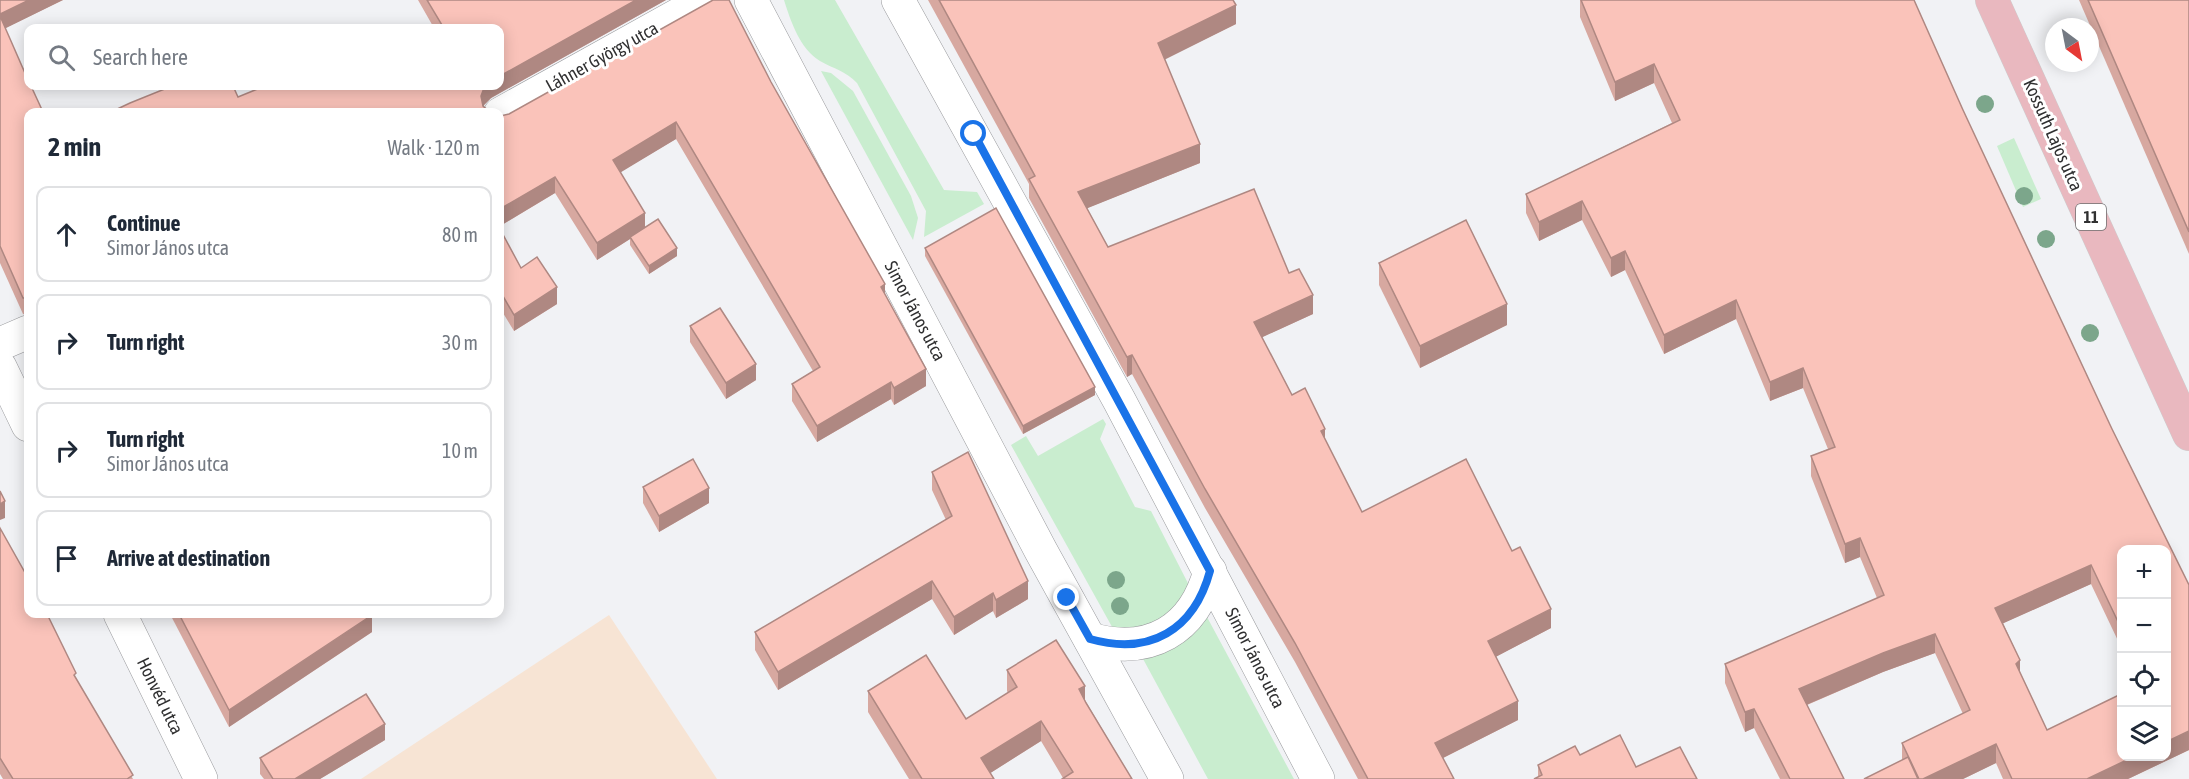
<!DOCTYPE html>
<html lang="en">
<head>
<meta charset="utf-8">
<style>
	body { margin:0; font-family:"Asap Condensed",sans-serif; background:#f6f6f7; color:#1f2937 }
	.controls { position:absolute; right:18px; bottom:18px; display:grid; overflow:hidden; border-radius:12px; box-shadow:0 3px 15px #0003 }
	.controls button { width:54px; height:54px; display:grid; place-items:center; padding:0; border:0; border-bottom:2px solid #e0e1e3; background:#fff; color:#1f2937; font:30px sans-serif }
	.compass { position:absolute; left:2045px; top:18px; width:54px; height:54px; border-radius:50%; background:#fff; box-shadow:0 3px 15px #0003; rotate:148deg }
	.stop { position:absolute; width:18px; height:18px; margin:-14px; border:4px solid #1a73e8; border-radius:50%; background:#fff }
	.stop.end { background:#1a73e8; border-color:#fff; box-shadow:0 2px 6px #0008 }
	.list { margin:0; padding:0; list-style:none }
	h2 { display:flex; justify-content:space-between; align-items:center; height:78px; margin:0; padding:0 24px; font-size:26px }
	h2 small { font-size:20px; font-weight:400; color:#747a83 }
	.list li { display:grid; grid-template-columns:39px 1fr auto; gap:18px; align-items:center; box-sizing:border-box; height:96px; margin:0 12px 12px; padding:0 12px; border:2px solid #e0e1e3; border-radius:12px }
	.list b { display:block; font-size:22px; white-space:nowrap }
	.list p { margin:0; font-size:20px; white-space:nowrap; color:#747a83 }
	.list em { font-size:20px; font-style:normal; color:#747a83 }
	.icon { flex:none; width:33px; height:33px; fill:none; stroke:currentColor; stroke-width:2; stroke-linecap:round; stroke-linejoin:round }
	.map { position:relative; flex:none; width:2189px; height:779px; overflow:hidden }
	.search { position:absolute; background:#fff; box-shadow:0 3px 15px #0003; left:24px; top:24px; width:480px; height:66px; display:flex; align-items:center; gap:15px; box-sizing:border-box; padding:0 21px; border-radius:12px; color:#747a83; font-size:22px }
	.panel { position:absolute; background:#fff; box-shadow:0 3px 15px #0003; left:24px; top:108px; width:480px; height:510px; border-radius:12px }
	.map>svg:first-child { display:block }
	.education { fill:#f7e4d4 }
	.green { fill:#c9edcf }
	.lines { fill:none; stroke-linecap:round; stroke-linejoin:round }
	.minor-casing { stroke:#9a9b9e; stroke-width:34 }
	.major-casing { stroke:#cdcdce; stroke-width:34 }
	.minor { stroke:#fff; stroke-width:33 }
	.major { stroke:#e9b8bf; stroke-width:33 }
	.tree { fill:#7ca68b }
	.wall { fill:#d7a8a0; fill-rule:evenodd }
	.shaded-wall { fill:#af8882 }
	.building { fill:#fac3ba; stroke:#af8882; stroke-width:1.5 }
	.route { stroke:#1a73e8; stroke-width:8 }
	.labels { text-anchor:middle; stroke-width:6; stroke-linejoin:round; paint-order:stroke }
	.shield { fill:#fff; stroke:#6e6e6f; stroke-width:1.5 }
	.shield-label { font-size:16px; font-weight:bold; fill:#303031 }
	.street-label { font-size:18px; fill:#303031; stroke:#fff }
</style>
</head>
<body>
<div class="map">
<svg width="2189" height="779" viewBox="0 0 2189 779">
	<rect width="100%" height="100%" fill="#f1f2f5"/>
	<path class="education" d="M609,615L717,779H361Z"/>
	<g class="green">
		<path d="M784,0H835L944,190L977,192L984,204L924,237L926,211L857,83C846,71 834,69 820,61C800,49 791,22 784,0Z"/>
		<path d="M821,71L831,73L853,91L911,196L918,218L913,240Z"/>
		<path d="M2014,138L2041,199L2023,207L1997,146Z"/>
		<path d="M1103,419L1106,424L1100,439L1135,507L1151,511L1193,593L1170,618L1116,634L1011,445L1026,436L1038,456Z"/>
		<path d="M1207,617L1294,779H1208L1142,657C1170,649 1189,641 1207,617Z"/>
	</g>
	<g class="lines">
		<g class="minor-casing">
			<g id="minor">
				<path d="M751,0L1041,551L1167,779"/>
				<path d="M898,0L1119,400L1318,779"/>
				<path d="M500,114L705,0"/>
				<path d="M0,344L28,332"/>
				<path d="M0,367L28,425"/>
				<path d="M120,614L201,779"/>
				<path d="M1090,639C1150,656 1194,630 1210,571"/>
			</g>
		</g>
		<g class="major-casing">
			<path id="major" d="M1992,0L2189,434"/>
		</g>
		<use href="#minor" class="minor"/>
		<use href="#major" class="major"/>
	</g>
	<g class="tree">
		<circle cx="1985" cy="104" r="9"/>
		<circle cx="2024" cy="196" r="9"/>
		<circle cx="2046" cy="239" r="9"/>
		<circle cx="2090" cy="333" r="9"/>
		<circle cx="1116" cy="580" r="9"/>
		<circle cx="1120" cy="606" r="9"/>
	</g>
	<g class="wall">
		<path d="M0,0H63L5,28L28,112V315L23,314L0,263Z"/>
		<path d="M418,0H666L491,98L483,106L238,97L500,86L434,28Z"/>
		<path d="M928,0H1233L1236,24L1164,59L1200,163L1087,208L1108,247L1289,273L1313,314L1262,337L1292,395L1325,440L1362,512L1551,628L1495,657L1518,720L1443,758L1454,779H1358L1295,662L1205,508L1132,374L1127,377L1029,198V184Z"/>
		<path d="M1580,0H1914L1963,110L2112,429L2189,585V750L2128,779H2003L1996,763L1963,779H1864L1902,760V743L1963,714L1935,653L1883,672L1807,705L1844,779H1780L1754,728L1745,732L1725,683V664L1877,598L1860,557L1845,563L1811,476V456L1828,449L1803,388L1770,401L1736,319L1664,354L1625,270L1611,277L1582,220L1539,241L1526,213V194L1672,123L1654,83L1615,101L1580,17ZM2121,549H2166V756H2121V694L2047,730L2020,672V660L2003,623L2091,584L2121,647Z"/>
		<path d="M2079,0H2189V254Z"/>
		<path d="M771,82L885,295L926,386L894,405L891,399L817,442L792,401V384L813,371L676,139L620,172L645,227L677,256L649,274L630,245V239L597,260L555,193L500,226V116Z"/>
		<path d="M500,229L521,268L557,304L514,331L500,308Z"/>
		<path d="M925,248L1095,395L1023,434L925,256Z"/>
		<path d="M1379,263L1507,325L1420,368L1379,285Z"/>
		<path d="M690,326L756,380L726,399L690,342Z"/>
		<path d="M932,472L1028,599L996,618L993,611L954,635L932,599L778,690L755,650V632L946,520L932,490Z"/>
		<path d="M643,487L709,503L659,532L643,503Z"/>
		<path d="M0,528L76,679L133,779H3L0,774Z"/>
		<path d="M170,614H371L372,632L229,727Z"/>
		<path d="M1007,670L1085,700L1132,779L1063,778L1041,741L990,773L994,779H909L868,712V691L966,719L1008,693L1007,691Z"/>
		<path d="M385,740L320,779H264L260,774V758Z"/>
		<path d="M1580,755L1636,767L1538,777V765Z"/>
	</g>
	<g class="shaded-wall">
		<path d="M29,0H63L0,31V14Z"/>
		<path d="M636,0H666L491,98L484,105L481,112V96L484,88L486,86H500V76Z"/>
		<path d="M1236,5V24L1158,63V43Z"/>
		<path d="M1654,64V83L1615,101V82Z"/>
		<path d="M676,122V139L613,177V160Z"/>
		<path d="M1200,144V163L1078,212V192Z"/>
		<path d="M555,177V193L500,226V209Z"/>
		<path d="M1582,201V220L1539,241V222Z"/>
		<path d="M645,213V230L630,237V239L597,260V243Z"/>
		<path d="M677,248V256L649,274V266Z"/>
		<path d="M1625,251V270L1611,277V258Z"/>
		<path d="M885,284V301L881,287Z"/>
		<path d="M557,287V304L514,331V315Z"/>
		<path d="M1313,295V314L1254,341V322Z"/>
		<path d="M1736,300V319L1664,354V335Z"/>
		<path d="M1507,304V325L1420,368V346Z"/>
		<path d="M1132,355V374L1127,377V357Z"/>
		<path d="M756,364V380L726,399V383Z"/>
		<path d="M1803,368V388L1770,401V382Z"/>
		<path d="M926,369V386L894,405V388Z"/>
		<path d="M891,382V399L817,442V426Z"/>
		<path d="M1095,387V395L1023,434V426Z"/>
		<path d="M1325,429V448L1321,431Z"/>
		<path d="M709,488V503L659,532V516Z"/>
		<path d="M5,501V518L0,520V504Z"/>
		<path d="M1860,538V557L1845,563V544Z"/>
		<path d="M2091,565V584L1995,627V608Z"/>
		<path d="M932,581V599L778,690V672Z"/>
		<path d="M1028,581V599L996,618V600Z"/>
		<path d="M993,593V611L954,635V617Z"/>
		<path d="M1551,609V628L1488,661V641Z"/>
		<path d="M372,615V632L229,727V710Z"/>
		<path d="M1935,634V653L1883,672L1799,708V689L1883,653Z"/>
		<path d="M2020,660V679L2016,664Z"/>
		<path d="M1085,686V707L1079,689Z"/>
		<path d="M1518,701V720L1435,762V743Z"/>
		<path d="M1754,709V728L1745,732V712Z"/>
		<path d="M1041,721V741L981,779V758Z"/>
		<path d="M385,724V740L320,779H295Z"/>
		<path d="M2189,731V750L2128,779H2087L2135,756H2166V742Z"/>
		<path d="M1996,744V763L1963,779H1923Z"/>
	</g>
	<g class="building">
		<path d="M0,0H29L0,14Z"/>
		<path d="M427,0H636L500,76V28H433L442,25Z"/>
		<path d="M713,0H729L771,82L885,284L881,287L926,369L894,388L891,382L817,426L792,384L820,367L676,122L613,160L645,213L597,243L555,177L500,209V116L509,114Z"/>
		<path d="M939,0H1233L1236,5L1158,43L1200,144L1078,192L1108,247L1254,189L1289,273L1299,269L1313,295L1254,322L1292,395L1305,388L1325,429L1321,431L1362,512L1466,459L1512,551L1520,547L1551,609L1488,641L1518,701L1435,743L1454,779H1368L1295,643L1205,489L1132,355L1127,357L1029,179L1035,176Z"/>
		<path d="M1581,0H1914L1963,110L2112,429L2189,585V731L2166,742V549H2121V628L2091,565L1995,608L2020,660L2016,664L2047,730L2121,694V756H2135L2087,779H2012L1996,744L1923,779H1919L1902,743L1970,710L1935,634L1883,653L1799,689L1844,779H1790L1754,709L1745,712L1725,664L1884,595L1860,538L1845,544L1811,456L1835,447L1803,368L1770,382L1736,300L1664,335L1625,251L1611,258L1582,201L1539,222L1526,194L1680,120L1654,64L1615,82Z"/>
		<path d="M2088,0H2189V232Z"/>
		<path d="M0,16L28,80V86H31L43,112H28V298H23L0,246Z"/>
		<path d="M172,86H233L238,97L265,86H486L484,88L481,96L483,106L490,112H111L130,103Z"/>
		<path d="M996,208L1095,387L1023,426L925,248Z"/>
		<path d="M658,219L677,248L649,266L630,237Z"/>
		<path d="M1466,220L1507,304L1420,346L1379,263Z"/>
		<path d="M500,229L521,268L537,257L557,287L514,315L500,291Z"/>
		<path d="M720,308L756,364L726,383L690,326Z"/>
		<path d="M968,452L1028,581L996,600L993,593L954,617L932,581L778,672L755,632L952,516L932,472Z"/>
		<path d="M693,459L709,488L659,516L643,487Z"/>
		<path d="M0,491L5,501L0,504Z"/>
		<path d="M0,528L28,578V614H47L76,673L74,675L133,775L127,779H13L0,758Z"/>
		<path d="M179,614H371L372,615L229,710Z"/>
		<path d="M1056,640L1085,686L1079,689L1086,703L1132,779H1062L1073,772L1041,721L981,758L994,779H922L868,691L926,655L966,719L1017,687L1007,670Z"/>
		<path d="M366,694L385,724L295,779H273L260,758Z"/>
		<path d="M1620,735L1636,767L1680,747L1697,779H1534L1542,775L1538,765L1575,746L1580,755Z"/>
		<path d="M1908,757L1918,779H1864Z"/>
	</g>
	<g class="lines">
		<path class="route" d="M974,134L1210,571C1194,630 1150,656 1090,639L1067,598"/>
	</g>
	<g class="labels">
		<rect class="shield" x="2076" y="204" width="30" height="26" rx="4.5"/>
		<g class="shield-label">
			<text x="2091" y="223">11</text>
		</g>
		<g class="street-label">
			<text transform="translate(602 57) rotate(-29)" y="6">Láhner György utca</text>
			<text transform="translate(2053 135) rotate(66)" y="6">Kossuth Lajos utca</text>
			<text transform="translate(915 311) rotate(62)" y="6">Simor János utca</text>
			<text transform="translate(1255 658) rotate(63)" y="6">Simor János utca</text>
			<text transform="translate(160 696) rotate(64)" y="6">Honvéd utca</text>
		</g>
	</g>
</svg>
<div class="controls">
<button>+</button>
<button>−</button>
<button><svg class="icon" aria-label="locate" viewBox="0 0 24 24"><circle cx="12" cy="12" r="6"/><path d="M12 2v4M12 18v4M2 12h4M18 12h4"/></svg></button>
<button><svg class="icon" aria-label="layers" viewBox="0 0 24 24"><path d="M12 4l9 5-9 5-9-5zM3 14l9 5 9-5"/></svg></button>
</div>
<svg class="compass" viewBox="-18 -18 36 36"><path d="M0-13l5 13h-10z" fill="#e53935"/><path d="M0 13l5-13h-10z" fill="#747a83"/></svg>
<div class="stop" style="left:974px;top:134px"></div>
<div class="stop end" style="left:1067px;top:598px"></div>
<div class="search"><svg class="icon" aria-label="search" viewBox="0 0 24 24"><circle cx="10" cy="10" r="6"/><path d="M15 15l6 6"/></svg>Search here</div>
<section class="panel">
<h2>2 min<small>Walk · 120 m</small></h2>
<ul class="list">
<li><svg class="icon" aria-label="ahead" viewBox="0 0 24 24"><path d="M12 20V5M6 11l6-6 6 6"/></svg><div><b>Continue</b><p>Simor János utca</p></div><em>80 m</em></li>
<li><svg class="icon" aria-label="right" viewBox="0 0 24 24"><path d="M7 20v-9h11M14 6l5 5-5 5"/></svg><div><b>Turn right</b></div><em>30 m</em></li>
<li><svg class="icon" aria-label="right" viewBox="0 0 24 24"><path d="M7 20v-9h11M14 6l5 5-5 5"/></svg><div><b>Turn right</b><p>Simor János utca</p></div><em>10 m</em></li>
<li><svg class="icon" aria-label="arrive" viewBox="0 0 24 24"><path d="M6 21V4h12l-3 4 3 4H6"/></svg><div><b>Arrive at destination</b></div></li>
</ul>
</section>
</div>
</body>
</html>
